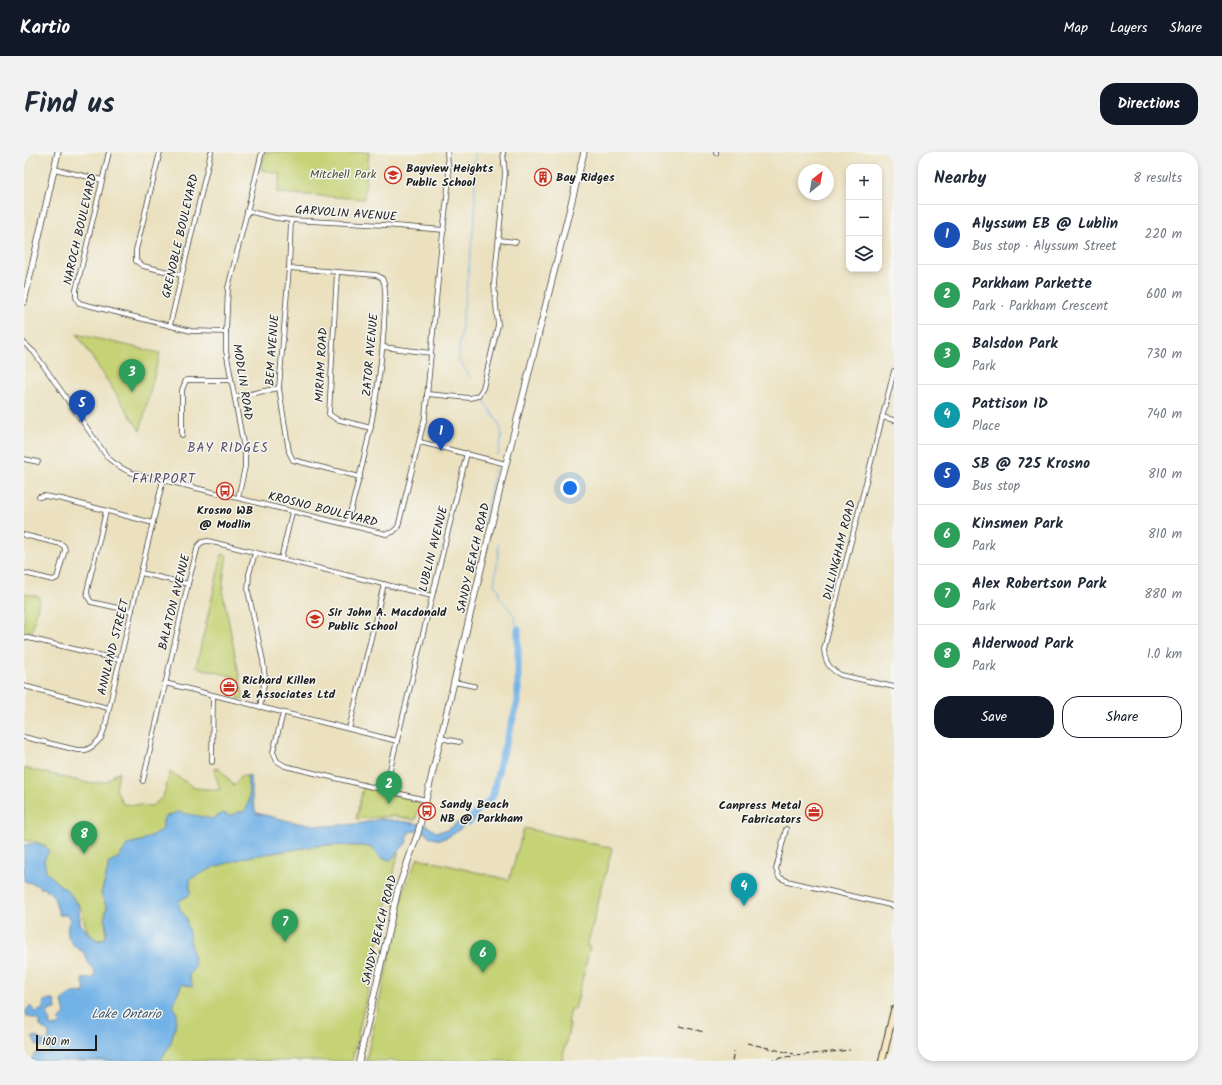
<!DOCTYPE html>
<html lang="en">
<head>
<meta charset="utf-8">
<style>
	body { margin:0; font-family:Kalam,sans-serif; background:#f2f2f3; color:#1f2937 }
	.controls { position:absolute; right:12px; top:12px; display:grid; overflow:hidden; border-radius:8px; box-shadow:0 2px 6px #0003 }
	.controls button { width:36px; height:36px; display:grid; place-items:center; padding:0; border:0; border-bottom:1px solid #e0e1e3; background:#fff; color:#1f2937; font:20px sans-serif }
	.compass { position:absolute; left:774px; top:12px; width:36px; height:36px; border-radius:50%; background:#fff; box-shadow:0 2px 6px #0003; rotate:31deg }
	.scale { position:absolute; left:12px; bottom:10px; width:61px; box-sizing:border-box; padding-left:4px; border:2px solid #1c1c1c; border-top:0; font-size:11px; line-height:14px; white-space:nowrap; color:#1c1c1c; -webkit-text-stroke:3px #f6f6f2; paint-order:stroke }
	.you { position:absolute; left:546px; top:336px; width:14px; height:14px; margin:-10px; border:3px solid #fff; border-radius:50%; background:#1a73e8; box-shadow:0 0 0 6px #1a73e833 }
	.badge { display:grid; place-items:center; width:26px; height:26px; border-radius:50%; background:#111827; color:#fff; font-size:13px; font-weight:700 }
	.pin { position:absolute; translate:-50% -33px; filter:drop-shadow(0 1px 2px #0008) }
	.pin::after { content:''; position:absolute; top:21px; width:14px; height:12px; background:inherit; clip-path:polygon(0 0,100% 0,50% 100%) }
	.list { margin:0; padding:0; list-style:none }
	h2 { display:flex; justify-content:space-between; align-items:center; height:52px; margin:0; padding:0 16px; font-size:17px }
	h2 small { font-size:13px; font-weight:400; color:#747a83 }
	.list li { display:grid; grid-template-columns:26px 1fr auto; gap:12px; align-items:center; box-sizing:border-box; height:60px; padding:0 16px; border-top:1px solid #e0e1e3 }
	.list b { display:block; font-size:15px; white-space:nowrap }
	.list p { margin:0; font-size:13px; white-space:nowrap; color:#747a83 }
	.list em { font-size:13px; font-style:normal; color:#747a83 }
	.actions { display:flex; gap:8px; padding:12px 16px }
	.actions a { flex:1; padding:9px 0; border:1px solid #111827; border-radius:16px; text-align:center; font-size:14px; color:#111827 }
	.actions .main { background:#111827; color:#fff }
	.icon { flex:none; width:22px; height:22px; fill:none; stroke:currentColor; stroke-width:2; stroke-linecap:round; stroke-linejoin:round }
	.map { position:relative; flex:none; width:870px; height:909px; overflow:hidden; border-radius:16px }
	header { display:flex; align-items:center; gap:24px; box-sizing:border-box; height:56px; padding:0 20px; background:#111827; color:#fff }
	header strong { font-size:19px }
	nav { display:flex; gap:22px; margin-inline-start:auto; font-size:14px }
	.intro { display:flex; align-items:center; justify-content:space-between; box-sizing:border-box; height:96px; padding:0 24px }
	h1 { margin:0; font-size:28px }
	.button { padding:10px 18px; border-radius:16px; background:#111827; color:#fff; font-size:14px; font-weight:700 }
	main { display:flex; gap:24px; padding:0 24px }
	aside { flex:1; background:#fff; border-radius:16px; box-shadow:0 2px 6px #0003 }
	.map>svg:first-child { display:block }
	.green { fill:#c5d274; stroke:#707748 }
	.water { fill:#73b2e6; stroke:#486781 }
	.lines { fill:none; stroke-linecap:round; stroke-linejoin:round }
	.stream { stroke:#73b2e6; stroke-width:1 }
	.river { stroke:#73b2e6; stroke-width:7 }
	.minor-casing { stroke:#3b3a34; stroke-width:5.5 }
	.tertiary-casing { stroke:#3b3a34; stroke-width:7 }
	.secondary-casing { stroke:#3b3a34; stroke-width:8 }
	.minor { stroke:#fff; stroke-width:4 }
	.tertiary { stroke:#fff; stroke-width:5.5 }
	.secondary { stroke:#f9e7c3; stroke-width:6 }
	.rail { stroke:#1c1c1c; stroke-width:1; stroke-dasharray:6 3; stroke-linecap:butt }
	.labels { text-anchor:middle; stroke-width:3; stroke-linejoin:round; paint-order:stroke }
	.poi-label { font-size:12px; font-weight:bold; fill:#1c1c1c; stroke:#f6f6f2; text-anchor:start }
	.park-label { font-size:12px; fill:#4f5336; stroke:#f6f6f2 }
	.street-label { font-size:12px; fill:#1c1c1c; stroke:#f6f6f2 }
	.neighbourhood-label { font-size:13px; letter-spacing:1px; fill:#574d67; stroke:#f6f6f2 }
	.water-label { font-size:13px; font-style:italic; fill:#3f586d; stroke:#f6f6f2 }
</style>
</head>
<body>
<header>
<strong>Kartio</strong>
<nav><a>Map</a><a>Layers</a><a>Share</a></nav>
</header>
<div class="intro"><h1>Find us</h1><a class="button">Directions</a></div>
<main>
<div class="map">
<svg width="870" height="909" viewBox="0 0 870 909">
	<rect width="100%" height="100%" fill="#f6f6f2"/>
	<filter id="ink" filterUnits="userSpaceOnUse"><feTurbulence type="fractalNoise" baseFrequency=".025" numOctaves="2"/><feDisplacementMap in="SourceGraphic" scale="8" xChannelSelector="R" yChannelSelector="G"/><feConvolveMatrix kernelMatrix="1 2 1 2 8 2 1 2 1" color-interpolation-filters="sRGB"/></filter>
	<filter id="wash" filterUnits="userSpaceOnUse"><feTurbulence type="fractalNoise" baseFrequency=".012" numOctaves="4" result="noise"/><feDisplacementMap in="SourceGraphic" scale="16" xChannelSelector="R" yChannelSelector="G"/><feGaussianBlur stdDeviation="0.9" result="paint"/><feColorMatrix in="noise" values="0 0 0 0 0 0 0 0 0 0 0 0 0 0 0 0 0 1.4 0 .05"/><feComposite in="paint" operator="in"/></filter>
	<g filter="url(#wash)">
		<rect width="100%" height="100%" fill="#ebe1bf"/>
		<g class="green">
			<path d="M241,0H345L340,47L253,41L257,23L237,17Z"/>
			<path d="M53,182L136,201L116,279Z"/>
			<path d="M198,402L203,403L199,429V441L220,548L214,546L211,525L172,515Z"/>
			<path d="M0,441L16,445L8,480L0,478Z"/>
			<path d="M0,616L64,631L82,630L95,619L92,637L99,652L128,654L139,645L146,620L171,636L196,638L190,617L195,616L210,634L217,624H223C224,635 229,652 219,660H214L206,664L199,661L189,667L140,677L117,689L104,692L95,705L84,712V717L77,742L83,755C79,765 83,775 82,786L73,788C56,776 63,766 55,753C52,748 46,743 43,739C37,732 26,728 22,719C19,712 21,702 22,694L13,690L0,688Z"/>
			<path d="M339,635L393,648L396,653L391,668L370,664L332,667Z"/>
			<path d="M500,676L588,696L563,795H566L551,858L547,857L544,871L546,872L538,909H342L381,734L394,706L485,728Z"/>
			<path d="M298,693L340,694L348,696L358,706L367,708L375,698L328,909H126L153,843L155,776L153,730L218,703L249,701Z"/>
		</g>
		<path class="water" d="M224,623L226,624L229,649L232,661L274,671L301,674L334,672L356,667L375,669L402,673L412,680L424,678L441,665L445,670C432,680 415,697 401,680L390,679L385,680L383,690L367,708L357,706L348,696L340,694L298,693L223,705L191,715L166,727V743L156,748L155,755L162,766L171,814L165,823L169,835L158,832L149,853L153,861L151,876L146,893L136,909H6L12,901L25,902L26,898L13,893L8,886L11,884L19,889L25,887V881L16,874V869L3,864L2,859L6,854L12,860L19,857L20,850L25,847L31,849L32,857L26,858L23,862L26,868L25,872L30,875L37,872L35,868L41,862L38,849C44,842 49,839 59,841L61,836L58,827L70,826L71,819C63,813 64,805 59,800C57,798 55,798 53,796C43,788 41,779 46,768L43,763H35L30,745L21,736H16L13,733L0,729V693C10,691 18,689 25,699L20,708L22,719L36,734L42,737L55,754L56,771L65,782L74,789L82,786C84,775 79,765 83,755L77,742L84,717V712L95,705L104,692L117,689L139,677V668L143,664L154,660L189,667L199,661L206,664L214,660H219C229,652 224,635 223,624Z"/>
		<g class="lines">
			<g class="stream">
				<path d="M447,226L434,207L451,62V2"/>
				<path d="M460,249L475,272L478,282L474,303"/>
				<path d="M460,370L471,316"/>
				<path d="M474,392V405L470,433L475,438V445L490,463L494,477"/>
			</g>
			<path class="river" d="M445,670L454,657L464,650L469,643L477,607L494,550V477"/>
		</g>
	</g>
	<g filter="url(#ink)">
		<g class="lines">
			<g class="minor-casing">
				<g id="minor">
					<path d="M85,0L52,138V145L55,151L167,179L202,180"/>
					<path d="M136,0L112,98V109L119,114L157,123"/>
					<path d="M692,1V0"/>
					<path d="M30,17L78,28"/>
					<path d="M223,59L252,66L267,68L360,73L420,78"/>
					<path d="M267,68L265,116L255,236L265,300L269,308L336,325"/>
					<path d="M475,88L492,90"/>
					<path d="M265,116L352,123L358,126L360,131C363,145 360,160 360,174C356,243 341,306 323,372"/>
					<path d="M313,120L305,262L312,267L347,276"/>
					<path d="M146,173L187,0"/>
					<path d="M0,191L10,200L84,306C104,323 115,323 139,328L362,382L369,380L374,375L401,265L416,107L425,27L423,0"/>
					<path d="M359,195L407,201"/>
					<path d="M870,219L800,497C801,510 805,517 817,523L870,535"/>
					<path d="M403,242L446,246L454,244L459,236L474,173L470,132L481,22L479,0"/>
					<path d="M211,245L255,236"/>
					<path d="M858,265L870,268"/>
					<path d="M158,283V238L162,228H207"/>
					<path d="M396,290L482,312"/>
					<path d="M0,307L14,310"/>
					<path d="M15,345L20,344L38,347L129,371"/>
					<path d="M214,346L221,315V302L202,199V180L204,136L238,0"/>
					<path d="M82,359L63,439L64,445L67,450L108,459"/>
					<path d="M0,383L37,392L40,394L41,398L33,426L29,428L0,421"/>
					<path d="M231,401L225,422L224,439L239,509L241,526L236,555"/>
					<path d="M257,407L268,360"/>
					<path d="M117,421L164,432"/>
					<path d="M0,485L96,508"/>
					<path d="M430,530L450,534"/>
					<path d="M141,531L373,589"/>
					<path d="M0,534L84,556"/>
					<path d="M259,561L249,600L253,609L261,614L402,648"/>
					<path d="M325,577L360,432"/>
					<path d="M0,585L53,598H62L69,594L77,586L81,575L93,520L139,328"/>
					<path d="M416,586L435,590"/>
					<path d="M188,610L189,544"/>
					<path d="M119,629L164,432L174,394L178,390L184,389L408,444"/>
					<path d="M361,638L443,301"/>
					<path d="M762,677L752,717L755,725L763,729L870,754"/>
				</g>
			</g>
			<g class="tertiary-casing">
				<g id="tertiary">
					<path d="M0,150L34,0"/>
					<path d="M335,909L374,737L394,681L482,312L560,0"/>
				</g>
			</g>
			<g class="secondary-casing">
				<path id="secondary" d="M858,909L870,858"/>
			</g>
			<use href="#minor" class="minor"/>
			<use href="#tertiary" class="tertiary"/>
			<use href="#secondary" class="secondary"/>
			<g class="rail">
				<path d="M655,874L680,880"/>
				<path d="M723,891L770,902"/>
				<path d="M708,909L710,899"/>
				<path d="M744,909L761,905L826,898"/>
			</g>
		</g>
	</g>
	<defs>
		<g id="school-ring" transform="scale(0.9)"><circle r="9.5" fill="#f6f6f2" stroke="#c8321e" stroke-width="1.5"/><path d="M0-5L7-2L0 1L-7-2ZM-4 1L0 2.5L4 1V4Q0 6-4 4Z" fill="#c8321e"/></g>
		<g id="building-ring" transform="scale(0.9)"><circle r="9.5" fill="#f6f6f2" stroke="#c8321e" stroke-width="1.5"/><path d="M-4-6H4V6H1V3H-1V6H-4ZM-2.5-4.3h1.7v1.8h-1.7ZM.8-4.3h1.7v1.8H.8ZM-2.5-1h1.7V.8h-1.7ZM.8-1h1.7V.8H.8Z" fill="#c8321e"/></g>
		<g id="bus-ring" transform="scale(0.9)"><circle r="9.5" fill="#f6f6f2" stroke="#c8321e" stroke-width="1.5"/><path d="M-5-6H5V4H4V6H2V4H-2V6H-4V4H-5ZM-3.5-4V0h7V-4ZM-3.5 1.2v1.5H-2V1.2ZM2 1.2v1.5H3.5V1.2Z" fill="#c8321e"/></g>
		<g id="office-ring" transform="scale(0.9)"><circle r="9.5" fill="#f6f6f2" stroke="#c8321e" stroke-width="1.5"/><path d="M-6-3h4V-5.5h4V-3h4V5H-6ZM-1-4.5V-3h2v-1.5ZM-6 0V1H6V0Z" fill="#c8321e"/></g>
	</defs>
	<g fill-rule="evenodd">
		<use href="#school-ring" x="369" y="23"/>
		<use href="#building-ring" x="519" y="25"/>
		<use href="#bus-ring" x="201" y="339"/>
		<use href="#school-ring" x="291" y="467"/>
		<use href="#office-ring" x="205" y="535"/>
		<use href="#bus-ring" x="403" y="659"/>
		<use href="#office-ring" x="790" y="660"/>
	</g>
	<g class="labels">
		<g class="poi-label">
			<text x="382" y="20">Bayview Heights<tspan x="382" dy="14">Public School</tspan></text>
			<text x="532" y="29">Bay Ridges</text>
			<text x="201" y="362" text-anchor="middle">Krosno WB<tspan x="201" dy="14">@ Modlin</tspan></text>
			<text x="304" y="464">Sir John A. Macdonald<tspan x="304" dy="14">Public School</tspan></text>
			<text x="218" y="532">Richard Killen<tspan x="218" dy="14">&amp; Associates Ltd</tspan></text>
			<text x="416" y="656">Sandy Beach<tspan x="416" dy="14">NB @ Parkham</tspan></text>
			<text x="777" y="657" text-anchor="end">Canpress Metal<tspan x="777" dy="14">Fabricators</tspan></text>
		</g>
		<g class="park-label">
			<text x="319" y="26">Mitchell Park</text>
		</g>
		<g class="street-label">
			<text transform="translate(322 61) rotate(4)" y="4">GARVOLIN AVENUE</text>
			<text transform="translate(56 77) rotate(-77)" y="4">NAROCH BOULEVARD</text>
			<text transform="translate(156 84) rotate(-77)" y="4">GRENOBLE BOULEVARD</text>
			<text transform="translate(248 198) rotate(-86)" y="4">BEM AVENUE</text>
			<text transform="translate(346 203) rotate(-85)" y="4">ZATOR AVENUE</text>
			<text transform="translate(297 213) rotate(-87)" y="4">MIRIAM ROAD</text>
			<text transform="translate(219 230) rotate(81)" y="4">MODLIN ROAD</text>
			<text transform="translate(299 357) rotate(14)" y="4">KROSNO BOULEVARD</text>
			<text transform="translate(409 397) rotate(-76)" y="4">LUBLIN AVENUE</text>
			<text transform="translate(815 398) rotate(-76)" y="4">DILLINGHAM ROAD</text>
			<text transform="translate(449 406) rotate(-77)" y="4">SANDY BEACH ROAD</text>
			<text transform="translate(150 450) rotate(-76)" y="4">BALATON AVENUE</text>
			<text transform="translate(89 495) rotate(-76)" y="4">ANNLAND STREET</text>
			<text transform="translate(355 778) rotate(-76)" y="4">SANDY BEACH ROAD</text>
		</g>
		<g class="neighbourhood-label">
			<text x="204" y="300">BAY RIDGES</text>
			<text x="140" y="331">FAIRPORT</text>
		</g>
		<g class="water-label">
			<text x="102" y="866">Lake Ontario</text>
		</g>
	</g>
</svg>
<div class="controls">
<button>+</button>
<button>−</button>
<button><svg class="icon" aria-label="layers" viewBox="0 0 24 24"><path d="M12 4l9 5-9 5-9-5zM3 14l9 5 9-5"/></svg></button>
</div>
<svg class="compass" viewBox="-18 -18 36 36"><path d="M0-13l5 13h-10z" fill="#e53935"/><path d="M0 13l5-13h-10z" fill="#747a83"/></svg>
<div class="scale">100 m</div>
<div class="you"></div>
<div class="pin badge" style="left:417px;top:299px;background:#1a4fb4">1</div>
<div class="pin badge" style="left:365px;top:652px;background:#2e9e5b">2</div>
<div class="pin badge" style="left:108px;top:240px;background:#2e9e5b">3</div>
<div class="pin badge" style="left:720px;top:754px;background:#0f9aa8">4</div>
<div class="pin badge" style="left:58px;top:271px;background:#1a4fb4">5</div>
<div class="pin badge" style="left:459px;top:821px;background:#2e9e5b">6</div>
<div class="pin badge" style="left:261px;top:790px;background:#2e9e5b">7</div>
<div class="pin badge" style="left:60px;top:702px;background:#2e9e5b">8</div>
</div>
<aside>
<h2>Nearby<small>8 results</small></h2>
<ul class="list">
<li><span class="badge" style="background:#1a4fb4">1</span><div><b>Alyssum EB @ Lublin</b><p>Bus stop · Alyssum Street</p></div><em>220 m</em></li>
<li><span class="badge" style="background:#2e9e5b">2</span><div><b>Parkham Parkette</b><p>Park · Parkham Crescent</p></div><em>600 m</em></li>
<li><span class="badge" style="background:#2e9e5b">3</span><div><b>Balsdon Park</b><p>Park</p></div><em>730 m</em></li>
<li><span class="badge" style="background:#0f9aa8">4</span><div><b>Pattison ID</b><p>Place</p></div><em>740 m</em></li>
<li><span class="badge" style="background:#1a4fb4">5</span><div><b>SB @ 725 Krosno</b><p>Bus stop</p></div><em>810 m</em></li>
<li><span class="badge" style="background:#2e9e5b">6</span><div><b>Kinsmen Park</b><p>Park</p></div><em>810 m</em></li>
<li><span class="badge" style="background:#2e9e5b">7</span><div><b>Alex Robertson Park</b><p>Park</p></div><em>880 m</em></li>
<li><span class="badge" style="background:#2e9e5b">8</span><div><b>Alderwood Park</b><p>Park</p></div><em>1.0 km</em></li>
</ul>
<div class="actions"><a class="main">Save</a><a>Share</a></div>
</aside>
</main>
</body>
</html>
